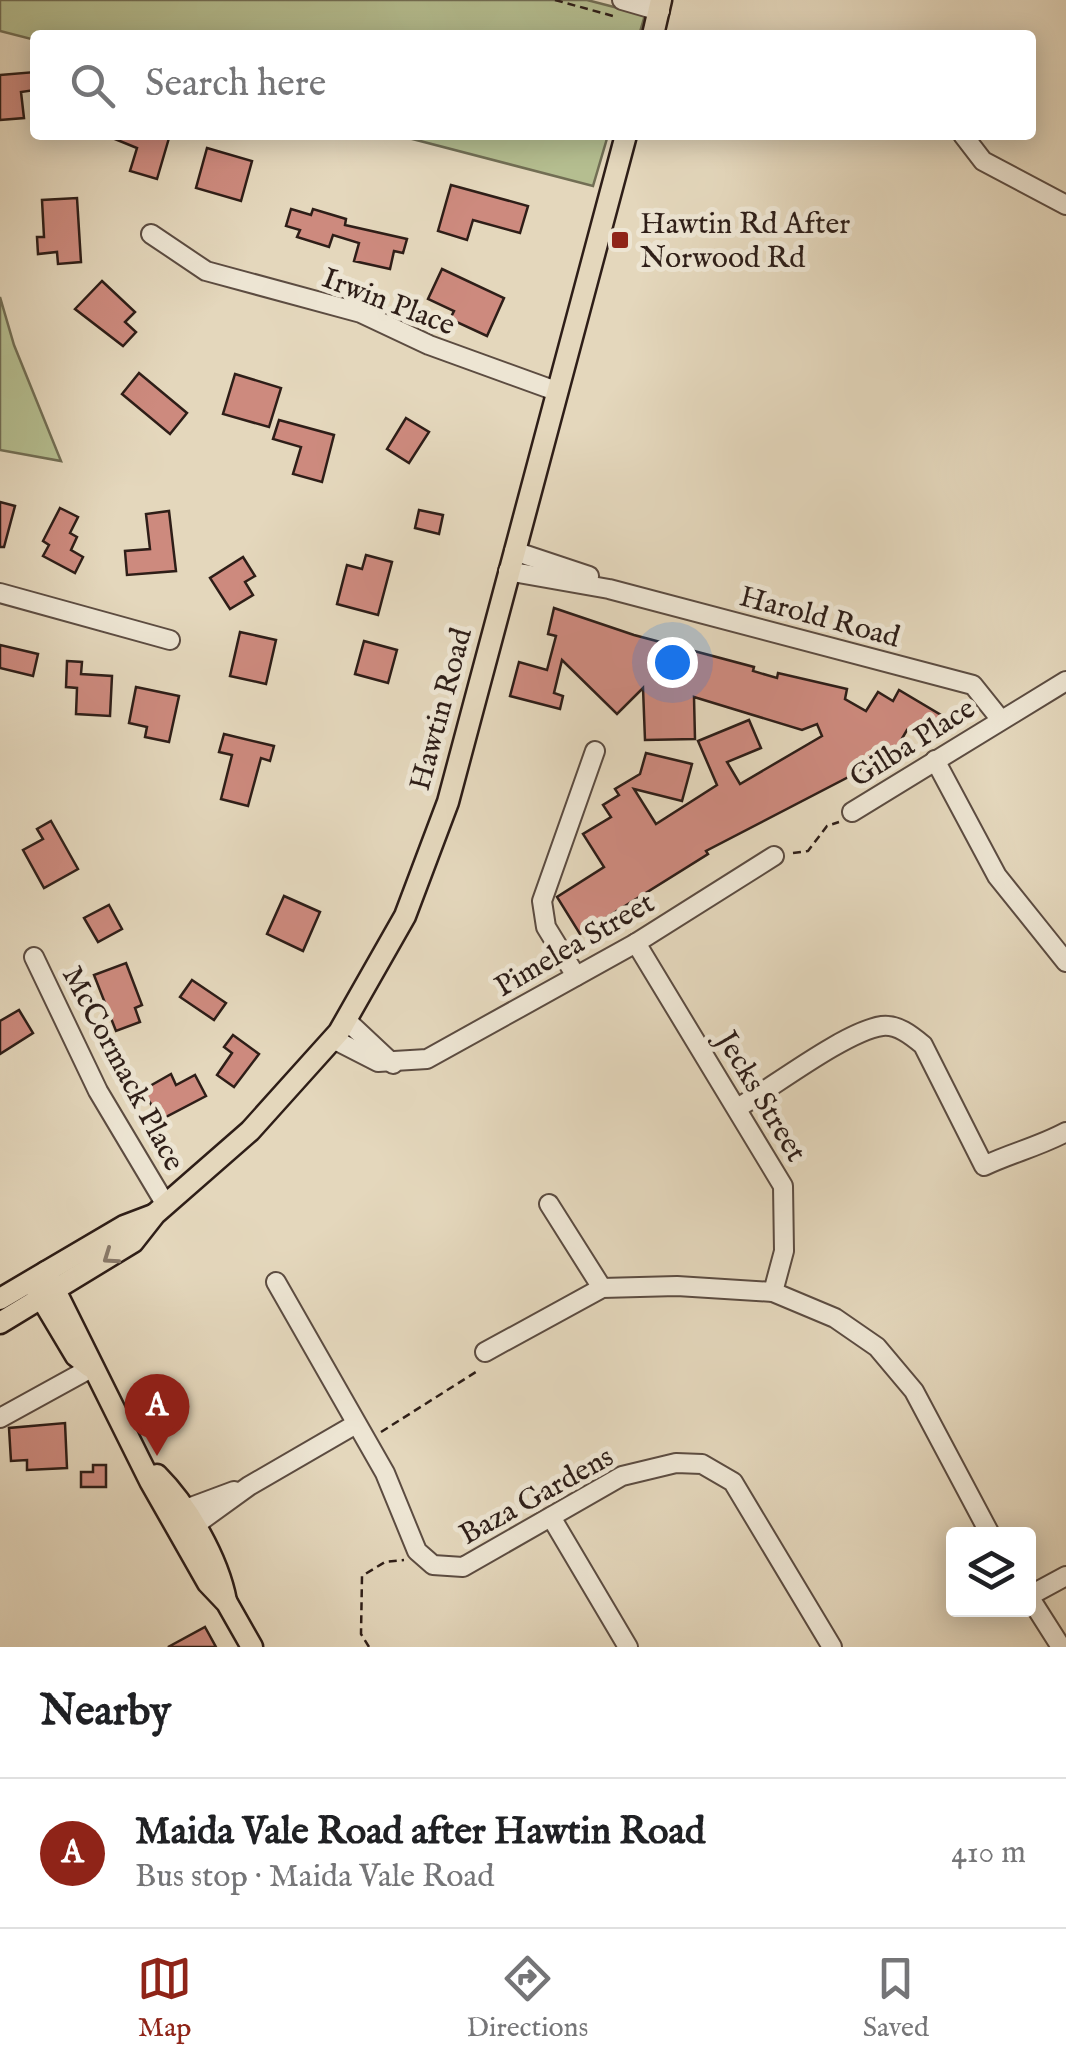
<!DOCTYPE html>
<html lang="en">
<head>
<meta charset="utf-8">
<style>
	body { margin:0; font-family:"IM FELL English",serif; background:#f6f6f6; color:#202124 }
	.controls { position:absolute; right:30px; bottom:30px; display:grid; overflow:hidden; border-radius:10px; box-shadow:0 5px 25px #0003 }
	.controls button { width:90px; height:90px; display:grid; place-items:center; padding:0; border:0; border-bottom:2px solid #e0e0e0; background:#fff; color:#202124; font:50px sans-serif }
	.you { position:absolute; left:672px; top:662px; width:35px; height:35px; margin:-25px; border:8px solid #fff; border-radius:50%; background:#1a73e8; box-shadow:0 0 0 15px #1a73e833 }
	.badge { display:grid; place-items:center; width:65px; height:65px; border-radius:50%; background:#8f2418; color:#fff; font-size:32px; font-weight:700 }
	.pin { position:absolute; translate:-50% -82px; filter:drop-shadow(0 2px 5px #0008) }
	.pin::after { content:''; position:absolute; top:52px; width:35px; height:30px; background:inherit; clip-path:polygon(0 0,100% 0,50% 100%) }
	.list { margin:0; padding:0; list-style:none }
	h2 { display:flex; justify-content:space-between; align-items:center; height:130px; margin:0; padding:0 40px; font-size:42px }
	h2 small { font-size:32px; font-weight:400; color:#757577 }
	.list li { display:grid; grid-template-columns:65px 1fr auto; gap:30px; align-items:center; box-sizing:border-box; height:150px; padding:0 40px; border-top:2px solid #e0e0e0 }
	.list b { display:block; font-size:38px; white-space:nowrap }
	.list p { margin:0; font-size:32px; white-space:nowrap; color:#757577 }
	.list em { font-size:32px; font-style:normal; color:#757577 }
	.icon { flex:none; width:55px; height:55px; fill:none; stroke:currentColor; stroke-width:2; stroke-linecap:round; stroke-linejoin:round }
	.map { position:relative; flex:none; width:1066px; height:1647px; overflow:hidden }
	.search { position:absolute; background:#fff; box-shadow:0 5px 25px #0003; left:30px; right:30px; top:30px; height:110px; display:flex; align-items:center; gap:25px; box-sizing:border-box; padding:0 35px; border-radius:10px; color:#757577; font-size:38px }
	.sheet { height:280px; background:#fff }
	nav { display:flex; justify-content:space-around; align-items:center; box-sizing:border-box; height:140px; border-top:2px solid #e0e0e0; background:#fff; font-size:28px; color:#757577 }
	nav a { display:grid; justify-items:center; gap:5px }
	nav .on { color:#8f2418 }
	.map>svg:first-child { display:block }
	.green { fill:#b5be90; stroke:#726e54; stroke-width:2.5 }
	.building { fill:#cd8a7e; stroke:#2e1e18; stroke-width:2.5 }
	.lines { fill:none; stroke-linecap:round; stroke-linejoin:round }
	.minor-casing { stroke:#5c4c41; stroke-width:22 }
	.major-casing { stroke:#2e1e18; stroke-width:25 }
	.path { stroke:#2e1e18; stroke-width:2.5; stroke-dasharray:8 5; stroke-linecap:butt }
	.minor { stroke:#ede5d3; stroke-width:18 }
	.major { stroke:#e4d7bc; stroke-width:20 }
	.oneway { stroke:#897a6a }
	.poi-dot { fill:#8f2418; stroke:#ede5d3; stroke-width:4 }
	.labels { text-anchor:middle; stroke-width:10; stroke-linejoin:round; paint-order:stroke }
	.poi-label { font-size:30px; fill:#2e1e18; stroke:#ede5d3; text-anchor:start }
	.street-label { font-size:30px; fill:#2e1e18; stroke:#ede5d3 }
</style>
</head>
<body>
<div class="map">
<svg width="1066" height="1647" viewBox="0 0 1066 1647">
	<rect width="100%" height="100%" fill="#e4d7bc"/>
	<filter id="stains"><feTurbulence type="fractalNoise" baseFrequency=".002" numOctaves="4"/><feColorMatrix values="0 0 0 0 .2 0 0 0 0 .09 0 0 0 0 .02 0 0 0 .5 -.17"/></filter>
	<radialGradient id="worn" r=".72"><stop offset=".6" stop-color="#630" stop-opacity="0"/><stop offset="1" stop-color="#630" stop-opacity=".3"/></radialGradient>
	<g class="green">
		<path d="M0,0H587L645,15L639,35H35V40L0,31Z"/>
		<path d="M397,135H608L593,186Z"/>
		<path d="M0,297L14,345L61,461L0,450Z"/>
	</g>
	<g class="building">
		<path d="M35,72V90L21,92L24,118L0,120V75Z"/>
		<path d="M105,135L169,138L157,179L130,171L137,148Z"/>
		<path d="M207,148L252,161L241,201L196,188Z"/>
		<path d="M451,185L528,206L520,233L473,220L467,240L438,231Z"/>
		<path d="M77,198L81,262L58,264L57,252L38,254L37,237H44L42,200Z"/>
		<path d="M291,209L311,215L313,209L346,219L345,225L407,239L403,253L394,251L390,269L354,261L359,243L333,235L329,247L297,237L300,230L286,226Z"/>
		<path d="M442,269L504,298L487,336L450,319L454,311L428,299Z"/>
		<path d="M102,281L135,312L125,322L136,332L123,346L75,309Z"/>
		<path d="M139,373L187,413L170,434L122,394Z"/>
		<path d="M235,374L281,388L269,427L223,414Z"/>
		<path d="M406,418L429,432L409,463L387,449Z"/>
		<path d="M279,420L334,435L322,482L293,474L301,447L273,439Z"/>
		<path d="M0,502L15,506L4,547H0Z"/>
		<path d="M60,508L78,517L70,533L77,537L71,550L83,557L75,573L43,556L49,545L43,541Z"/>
		<path d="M419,510L443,515L439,534L415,528Z"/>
		<path d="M169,511L176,571L127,575L125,551L150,549L146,514Z"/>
		<path d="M366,555L392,562L378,615L337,604L347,565L362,569Z"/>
		<path d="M243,557L255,576L245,582L253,595L230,609L210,578Z"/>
		<path d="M554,608L634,635L754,667L753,671L777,678L778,673L847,689L845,699L866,711L878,692L893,701L899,690L941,715L926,741L907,730L893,754L880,746L858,772L706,851L708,854L580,934L557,897L604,867L583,834L611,817L603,805L619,795L615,789L640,774L646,753L692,764L682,801L634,789L656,824L717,785L698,741L749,720L761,748L727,762L740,784L822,736L817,724L802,730L694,697L695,739L645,740L643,688L617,714L562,660L554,693L563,696L560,709L510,696L519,662L547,670L556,636L548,634Z"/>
		<path d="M240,632L276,640L266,684L230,676Z"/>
		<path d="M364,641L397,650L388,683L355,674Z"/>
		<path d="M0,645L38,654L33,676L0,668Z"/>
		<path d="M67,661L82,662L81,674L112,676L110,716L76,714L77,688L66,687Z"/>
		<path d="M136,687L179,696L169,742L145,737L147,727L129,723Z"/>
		<path d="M224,734L274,746L270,761L261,758L248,806L221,799L232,755L219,752Z"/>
		<path d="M51,821L78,869L44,888L23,850L43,839L37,829Z"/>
		<path d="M284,896L320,912L303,951L267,934Z"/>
		<path d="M109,905L122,929L98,942L84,918Z"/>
		<path d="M126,963L142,1005L135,1008L140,1022L116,1031L94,975Z"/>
		<path d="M192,980L226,1003L214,1020L180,997Z"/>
		<path d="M19,1010L33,1033L0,1054V1021Z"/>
		<path d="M233,1035L259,1054L234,1087L217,1075L232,1053L224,1047Z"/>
		<path d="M171,1074L176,1085L195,1075L206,1096L160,1120L143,1090Z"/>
		<path d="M65,1423L67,1468L27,1470V1460L11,1461L9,1428Z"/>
		<path d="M93,1465H106V1487H81V1472H93Z"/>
		<path d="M205,1627L216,1647H168Z"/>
	</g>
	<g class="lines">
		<g class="minor-casing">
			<g id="minor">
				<path d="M622,0L660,11"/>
				<path d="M963,135L983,161L1066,205"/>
				<path d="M151,234L206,271L361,313L429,345L556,391"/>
				<path d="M514,551L589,576"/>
				<path d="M508,571L609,589L973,685L1001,720"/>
				<path d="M0,593L170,640"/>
				<path d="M935,760L997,876L1066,962"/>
				<path d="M852,812L1066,681"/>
				<path d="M636,943L783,1186L784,1251L773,1292"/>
				<path d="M34,957L98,1091L166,1205"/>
				<path d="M576,976L546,927L542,901L595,751"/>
				<path d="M346,1020L393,1064"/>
				<path d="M333,1039L378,1062L427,1059L636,943L774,856"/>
				<path d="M739,1107C773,1087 846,1031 882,1026C897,1024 911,1035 923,1045L984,1166C1011,1153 1038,1147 1066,1132"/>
				<path d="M549,1204L602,1288"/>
				<path d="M276,1282L385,1473L417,1551L433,1565L463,1567L622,1476L676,1463L702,1464L733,1482L832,1647"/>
				<path d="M485,1352L602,1288L677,1286L773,1292L835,1318L877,1347L914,1391L990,1534"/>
				<path d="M0,1418L91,1368"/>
				<path d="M175,1513L234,1491"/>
				<path d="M551,1517L628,1647"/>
				<path d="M184,1533L249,1486L356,1424"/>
				<path d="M1028,1595L1061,1647"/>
				<path d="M1029,1596L1066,1576"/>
			</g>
		</g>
		<g class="major-casing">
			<g id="major">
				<path d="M653,35L661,0"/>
				<path d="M46,1272L150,1481L208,1583L227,1603L252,1647"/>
				<path d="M36,1289L76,1356L90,1367"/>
				<path d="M0,1299L124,1226L153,1215"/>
				<path d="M0,1323L133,1242L155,1214L250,1131L339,1032L405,916L448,802L626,135"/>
				<path d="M157,1475C188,1506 218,1559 226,1601"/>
			</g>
		</g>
		<g class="path">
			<path d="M555,0L613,16"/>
			<path d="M793,853L808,851L827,826L839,822"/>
			<path d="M381,1432L479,1370"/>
			<path d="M369,1647L361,1634L362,1576L385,1562L404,1560"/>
		</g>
		<use href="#minor" class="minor"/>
		<use href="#major" class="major"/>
	</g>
	<defs><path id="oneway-chevron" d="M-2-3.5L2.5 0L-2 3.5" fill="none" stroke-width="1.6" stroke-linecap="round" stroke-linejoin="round" transform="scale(2.5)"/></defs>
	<use class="oneway" href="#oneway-chevron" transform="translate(110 1257) rotate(145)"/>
	<rect class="poi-dot" x="610" y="230" width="20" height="20" rx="5"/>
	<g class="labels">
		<g class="poi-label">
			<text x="640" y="233">Hawtin Rd After<tspan x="640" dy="34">Norwood Rd</tspan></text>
		</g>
		<g class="street-label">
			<text transform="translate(389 301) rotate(21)" y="10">Irwin Place</text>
			<text transform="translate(820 616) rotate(15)" y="10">Harold Road</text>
			<text transform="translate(440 709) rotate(-75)" y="10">Hawtin Road</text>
			<text transform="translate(912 742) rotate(-32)" y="10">Gilba Place</text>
			<text transform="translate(574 944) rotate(-30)" y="10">Pimelea Street</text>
			<text transform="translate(124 1068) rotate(62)" y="10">McCormack Place</text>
			<text transform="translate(762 1096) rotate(59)" y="10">Jecks Street</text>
			<text transform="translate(536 1495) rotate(-29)" y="10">Baza Gardens</text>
		</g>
	</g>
	<rect width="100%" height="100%" filter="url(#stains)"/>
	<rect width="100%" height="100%" fill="url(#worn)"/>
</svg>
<div class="controls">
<button><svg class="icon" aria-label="layers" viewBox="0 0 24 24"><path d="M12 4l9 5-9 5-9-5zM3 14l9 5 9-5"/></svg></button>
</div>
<div class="you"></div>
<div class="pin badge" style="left:157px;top:1456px">A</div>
<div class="search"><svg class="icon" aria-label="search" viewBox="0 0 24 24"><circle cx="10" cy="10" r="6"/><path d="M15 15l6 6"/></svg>Search here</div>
</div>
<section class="sheet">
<h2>Nearby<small></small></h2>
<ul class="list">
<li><span class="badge">A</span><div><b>Maida Vale Road after Hawtin Road</b><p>Bus stop · Maida Vale Road</p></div><em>410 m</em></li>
</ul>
</section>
<nav>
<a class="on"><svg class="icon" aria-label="map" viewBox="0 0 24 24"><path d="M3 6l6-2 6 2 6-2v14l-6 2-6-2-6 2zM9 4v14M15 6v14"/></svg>Map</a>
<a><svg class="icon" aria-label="directions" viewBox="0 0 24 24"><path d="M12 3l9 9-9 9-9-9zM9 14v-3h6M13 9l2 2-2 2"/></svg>Directions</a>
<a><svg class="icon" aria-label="saved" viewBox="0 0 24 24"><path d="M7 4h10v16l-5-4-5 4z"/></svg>Saved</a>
</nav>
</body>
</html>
